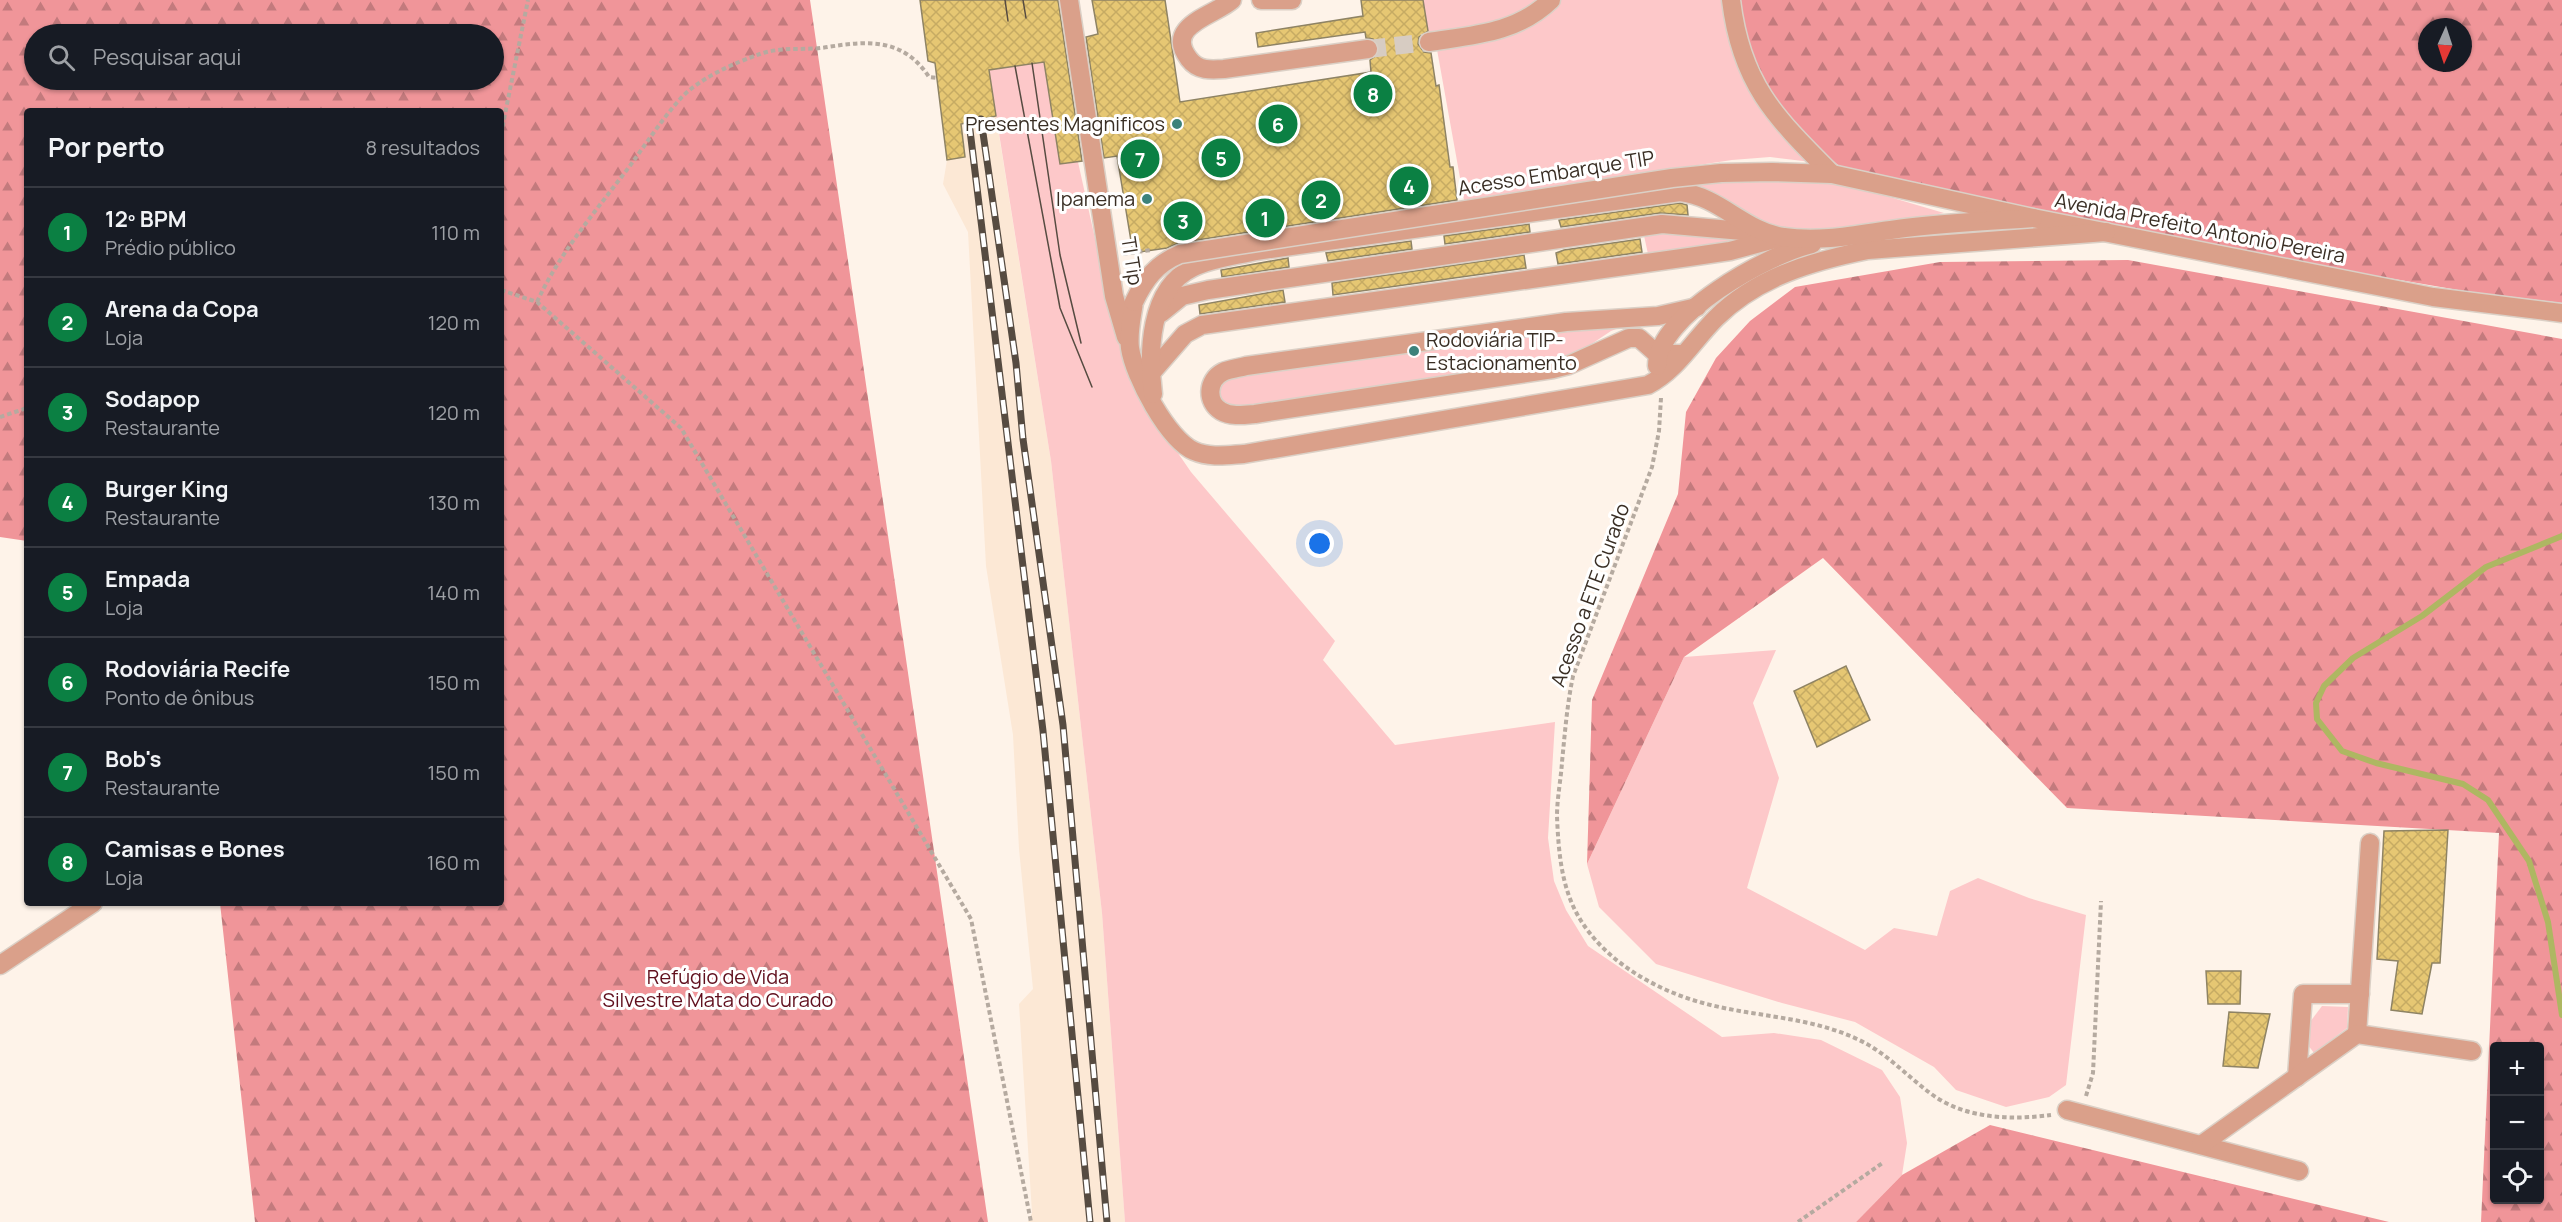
<!DOCTYPE html>
<html lang="pt">
<head>
<meta charset="utf-8">
<style>
	body { margin:0; font-family:Manrope,sans-serif; background:#20242c; color:#f1f3f6 }
	.controls { position:absolute; right:18px; bottom:18px; display:grid; overflow:hidden; border-radius:6px; box-shadow:0 2px 4px #0004 }
	.controls button { width:54px; height:54px; display:grid; place-items:center; padding:0; border:0; border-bottom:2px solid #363941; background:#171b24; color:#f1f3f6; font:30px sans-serif }
	.compass { position:absolute; left:2418px; top:18px; width:54px; height:54px; border-radius:50%; background:#171b24; box-shadow:0 2px 4px #0004; rotate:183deg }
	.you { position:absolute; left:1320px; top:544px; width:21px; height:21px; margin:-15px; border:4px solid #fff; border-radius:50%; background:#1a73e8; box-shadow:0 0 0 9px #1a73e833 }
	.badge { display:grid; place-items:center; width:39px; height:39px; border-radius:50%; background:#0b8043; color:#fff; font-size:20px; font-weight:700 }
	.pin { position:absolute; translate:-50% -50%; border:3px solid #fff; box-shadow:0 2px 6px #0006 }
	.list { margin:0; padding:0; list-style:none }
	h2 { display:flex; justify-content:space-between; align-items:center; height:78px; margin:0; padding:0 24px; font-size:26px }
	h2 small { font-size:20px; font-weight:400; color:#9ea1a6 }
	.list li { display:grid; grid-template-columns:39px 1fr auto; gap:18px; align-items:center; box-sizing:border-box; height:90px; padding:0 24px; border-top:2px solid #363941 }
	.list b { display:block; font-size:22px; white-space:nowrap }
	.list p { margin:0; font-size:20px; white-space:nowrap; color:#9ea1a6 }
	.list em { font-size:20px; font-style:normal; color:#9ea1a6 }
	.icon { flex:none; width:33px; height:33px; fill:none; stroke:currentColor; stroke-width:2; stroke-linecap:round; stroke-linejoin:round }
	.map { position:relative; flex:none; width:2562px; height:1222px; overflow:hidden }
	.search { position:absolute; background:#171b24; box-shadow:0 2px 4px #0004; left:24px; top:24px; width:480px; height:66px; display:flex; align-items:center; gap:15px; box-sizing:border-box; padding:0 21px; border-radius:33px; color:#9ea1a6; font-size:22px }
	.panel { position:absolute; background:#171b24; box-shadow:0 2px 4px #0004; left:24px; top:108px; width:480px; height:798px; border-radius:6px }
	.map>svg:first-child { display:block }
	.built { fill:#fce8d5 }
	.green { fill:#fdc8c9 }
	.forest { fill:url(#forest-firs); fill-rule:evenodd }
	.lines { fill:none; stroke-linecap:round; stroke-linejoin:round }
	.stream { stroke:#aeb762; stroke-width:6 }
	.building { fill:url(#building-cross-hatch); stroke:#8e8364; stroke-width:1.5 }
	.minor-tunnel { stroke:#d7ccc2; stroke-width:18; stroke-dasharray:18 9; stroke-linecap:butt }
	.minor-casing { stroke:#dbd0c6; stroke-width:21 }
	.path { stroke:#b5aaa0; stroke-width:4; stroke-dasharray:4.5 3; stroke-linecap:butt }
	.minor { stroke:#daa08a; stroke-width:18 }
	.tram { stroke:#564b41; stroke-width:1.5 }
	.rail-casing { stroke:#564b41; stroke-width:7 }
	.rail { stroke:#fff; stroke-width:4.5; stroke-dasharray:14; stroke-linecap:butt }
	.minor-bridge-casing { stroke:#dbd0c6; stroke-width:21; stroke-linecap:butt }
	.minor-bridge { stroke:#daa08a; stroke-width:18 }
	.poi-dot { fill:#3c827b; stroke:#fff; stroke-width:2 }
	.labels { text-anchor:middle; stroke-width:6; stroke-linejoin:round; paint-order:stroke }
	.poi-label { font-size:20px; fill:#392e24; stroke:#fff; text-anchor:end }
	.street-label { font-size:20px; fill:#392e24; stroke:#fff }
	.park-label { font-size:20px; fill:#600f1d; stroke:#fff }
</style>
</head>
<body>
<div class="map">
<svg width="2562" height="1222" viewBox="0 0 2562 1222">
	<defs>
		<pattern id="forest-firs" width="22" height="20" patternUnits="userSpaceOnUse" patternTransform="scale(1.5)"><rect width="22" height="20" fill="#f09599"/><path d="M5 1l3.5 6h-7zM16 11l3.5 6h-7z" fill="#c37a7d"/></pattern>
		<pattern id="building-cross-hatch" width="8" height="8" patternUnits="userSpaceOnUse" patternTransform="scale(1.5)"><rect width="8" height="8" fill="#e6c773"/><path d="M0 0l8 8M0 8l8-8" fill="none" stroke="#c6ab63"/></pattern>
	</defs>
	<rect width="100%" height="100%" fill="#fef3e9"/>
	<path class="built" d="M996,116L1051,461L1102,913L1125,1222H1028L1032,1213L1019,1004L1033,989L1019,849L1013,735L986,566L968,232L943,184L947,160L965,157L961,124Z"/>
	<g class="green">
		<path d="M1423,0H1537L1506,24L1429,37Z"/>
		<path d="M1561,0H1722L1739,59L1811,162L1770,157L1732,160L1464,200L1436,44L1545,14Z"/>
		<path d="M1044,62L1060,164L1078,162L1112,315L1160,427L1191,472L1335,641L1323,660L1395,745L1555,722L1548,838L1554,881L1566,910L1588,946L1722,1037L1774,1033L1821,1040L1882,1070L1900,1097L1907,1143L1902,1175L1856,1222H1125L1102,913L1051,461L989,70Z"/>
		<path d="M1730,177L1832,180L1944,213C1896,222 1816,242 1770,227C1742,218 1720,195 1694,183Z"/>
		<path d="M1643,231L1763,237L1658,257L1648,254Z"/>
		<path d="M1634,322L1611,331L1572,357L1235,411L1219,403L1216,383L1225,374Z"/>
		<path d="M1776,650L1753,703L1779,778L1747,888L1865,950L1894,928L1937,936L1950,891L1978,878L2029,898L2086,915L2066,1085L2049,1097L2006,1107L1956,1090L1934,1067L1855,1022L1782,1003L1656,964L1599,907L1587,864L1684,657Z"/>
		<path d="M2322,1006L2348,1007L2347,1028L2314,1053L2305,1041L2310,1022Z"/>
	</g>
	<g class="forest">
		<path d="M0,0H810L988,1222H255L220,903H501V111H27V541L0,537ZM494,34V80H34V34Z"/>
		<path d="M1741,0H2562V303L2464,291L2027,216L1922,191L1838,165L1801,134L1770,94L1746,44ZM2427,27H2463V63H2427Z"/>
		<path d="M2128,260L2562,339V1222H2481L2499,833L2067,808L1823,558L1684,657L1587,864L1592,700L1678,494L1686,412L1716,358L1750,321L1795,287L1940,262ZM2494,1046H2540V1200H2494Z"/>
		<path d="M1990,1125L2389,1222H1856L1902,1175Z"/>
	</g>
	<g class="lines">
		<path class="stream" d="M2562,536L2486,567L2422,616L2353,658L2324,686L2316,703L2317,719L2342,751L2376,763L2463,784L2488,800L2529,861L2548,922L2562,1015"/>
	</g>
	<g class="building">
		<path d="M920,0H1058L1082,161L1060,164L1044,62L989,70L996,116L961,124L965,157L947,160L935,63L928,61Z"/>
		<path d="M1092,0H1165L1180,102L1371,72L1370,60L1378,54L1379,47L1373,39L1366,38L1365,32L1258,47L1256,33L1363,16L1361,0H1423L1428,31L1419,37L1418,44L1424,52L1431,53L1436,86L1439,85L1450,167H1453L1457,200L1178,243L1167,248L1133,253L1117,156L1104,158L1086,37L1098,34Z"/>
		<path d="M1680,203L1687,205L1688,215L1660,213L1561,227L1559,220Z"/>
		<path d="M1529,224L1530,232L1445,244L1444,236Z"/>
		<path d="M1640,239L1642,252L1558,264L1556,253L1564,250Z"/>
		<path d="M1411,241L1412,249L1328,261L1326,253Z"/>
		<path d="M1524,255L1526,268L1333,295L1332,283Z"/>
		<path d="M1288,258L1289,267L1222,277L1221,270Z"/>
		<path d="M1283,290L1285,302L1200,314L1199,305Z"/>
		<path d="M1846,666L1870,720L1817,747L1794,691Z"/>
		<path d="M2448,830L2440,963H2432L2422,1014L2391,1010L2398,961L2377,959L2384,831Z"/>
		<path d="M2206,971H2241L2240,1004H2208Z"/>
		<path d="M2229,1012L2270,1014L2258,1068L2223,1066Z"/>
	</g>
	<g class="lines">
		<path class="minor-tunnel" d="M1368,49L1429,42"/>
		<g class="minor-casing">
			<g id="minor">
				<path d="M1069,0L1114,296L1126,337"/>
				<path d="M1232,0C1216,15 1163,25 1189,59C1198,71 1211,70 1224,69L1368,49"/>
				<path d="M1261,0H1292"/>
				<path d="M1731,0C1741,84 1775,117 1832,174"/>
				<path d="M1429,42C1474,35 1517,33 1551,0"/>
				<path d="M1721,173L1772,172L1832,174L2033,218L2433,297L2562,313"/>
				<path d="M1134,302C1132,317 1128,333 1130,348C1134,376 1168,440 1194,451C1210,458 1228,455 1244,454L1648,385C1677,370 1693,341 1716,318C1757,277 1813,261 1868,250L2106,232"/>
				<path d="M1161,313L1182,296L1208,290L1662,224L1754,232"/>
				<path d="M1684,354H1657L1639,338H1629L1569,365L1553,369L1255,414C1244,415 1231,417 1221,411C1206,402 1207,380 1223,372C1229,369 1239,368 1246,366L1566,322L1658,316L1697,307"/>
				<path d="M1657,366C1657,315 1769,254 1812,244"/>
				<path d="M1152,372L1185,334L1202,325L1689,257L1730,251L1783,237"/>
				<path d="M1153,394C1148,353 1149,289 1192,268C1212,258 1235,256 1256,251L1680,192C1719,196 1744,231 1783,237C1825,243 1864,233 1905,228C1948,223 1990,221 2033,218"/>
				<path d="M0,965L93,903"/>
				<path d="M2357,1034L2370,843"/>
				<path d="M2297,1077L2303,994H2360"/>
				<path d="M2067,1110L2299,1171"/>
				<path d="M2201,1145L2357,1034L2472,1051"/>
			</g>
		</g>
		<g class="path">
			<path d="M501,134L528,0"/>
			<path d="M1123,254L1151,250"/>
			<path d="M501,290L537,302L681,428L971,919L1031,1222"/>
			<path d="M537,302C560,252 596,211 629,167C646,144 662,119 681,98C700,78 734,63 760,54C783,46 806,51 828,47C870,40 904,39 929,77L937,78"/>
			<path d="M1661,398L1659,431L1652,467L1573,676C1567,705 1565,732 1562,762C1561,779 1557,798 1557,816C1558,842 1560,871 1569,896C1589,952 1648,988 1703,1003C1754,1017 1808,1016 1857,1039C1888,1053 1909,1079 1937,1098C1970,1119 2014,1120 2051,1115"/>
			<path d="M0,417L27,408"/>
			<path d="M2086,1096L2093,1073L2101,901"/>
			<path d="M1798,1222L1884,1162"/>
		</g>
		<use href="#minor" class="minor"/>
		<g class="tram">
			<path d="M1005,0L1008,21"/>
			<path d="M1023,0L1026,18"/>
			<path d="M1032,63L1060,255L1081,343"/>
			<path d="M1015,66L1060,308L1092,387"/>
		</g>
		<g class="rail-casing">
			<g id="rail">
				<path d="M981,119L1016,363L1023,439L1063,725L1107,1222"/>
				<path d="M969,122L1043,731L1090,1222"/>
			</g>
		</g>
		<use href="#rail" class="rail"/>
		<g class="minor-bridge-casing">
			<path id="minor-bridge" d="M1134,302C1145,279 1156,264 1180,254L1672,178L1721,173"/>
		</g>
		<use href="#minor-bridge" class="minor-bridge"/>
	</g>
	<g class="poi-dot">
		<circle cx="1177" cy="124" r="6"/>
		<circle cx="1147" cy="199" r="6"/>
		<circle cx="1414" cy="351" r="6"/>
	</g>
	<g class="labels">
		<g class="poi-label">
			<text x="1165" y="131">Presentes Magnificos</text>
			<text x="1135" y="206">Ipanema</text>
			<text x="1426" y="347" text-anchor="start">Rodoviária TIP-<tspan x="1426" dy="23">Estacionamento</tspan></text>
		</g>
		<g class="street-label">
			<text transform="translate(1556 173) rotate(-9)" y="7">Acesso Embarque TIP</text>
			<text transform="translate(2200 228) rotate(11)" y="7">Avenida Prefeito Antonio Pereira</text>
			<text transform="translate(1132 261) rotate(81)" y="7">TI Tip</text>
			<text transform="translate(1590 595) rotate(-70)" y="7">Acesso a ETE Curado</text>
		</g>
		<g class="park-label">
			<text x="718" y="984">Refúgio de Vida<tspan x="718" dy="23">Silvestre Mata do Curado</tspan></text>
		</g>
	</g>
</svg>
<div class="controls">
<button>+</button>
<button>−</button>
<button><svg class="icon" aria-label="locate" viewBox="0 0 24 24"><circle cx="12" cy="12" r="6"/><path d="M12 2v4M12 18v4M2 12h4M18 12h4"/></svg></button>
</div>
<svg class="compass" viewBox="-18 -18 36 36"><path d="M0-13l5 13h-10z" fill="#e53935"/><path d="M0 13l5-13h-10z" fill="#9ea1a6"/></svg>
<div class="you"></div>
<div class="pin badge" style="left:1265px;top:218px">1</div>
<div class="pin badge" style="left:1321px;top:200px">2</div>
<div class="pin badge" style="left:1183px;top:221px">3</div>
<div class="pin badge" style="left:1409px;top:186px">4</div>
<div class="pin badge" style="left:1221px;top:158px">5</div>
<div class="pin badge" style="left:1278px;top:124px">6</div>
<div class="pin badge" style="left:1140px;top:159px">7</div>
<div class="pin badge" style="left:1373px;top:94px">8</div>
<div class="search"><svg class="icon" aria-label="search" viewBox="0 0 24 24"><circle cx="10" cy="10" r="6"/><path d="M15 15l6 6"/></svg>Pesquisar aqui</div>
<section class="panel">
<h2>Por perto<small>8 resultados</small></h2>
<ul class="list">
<li><span class="badge">1</span><div><b>12º BPM</b><p>Prédio público</p></div><em>110 m</em></li>
<li><span class="badge">2</span><div><b>Arena da Copa</b><p>Loja</p></div><em>120 m</em></li>
<li><span class="badge">3</span><div><b>Sodapop</b><p>Restaurante</p></div><em>120 m</em></li>
<li><span class="badge">4</span><div><b>Burger King</b><p>Restaurante</p></div><em>130 m</em></li>
<li><span class="badge">5</span><div><b>Empada</b><p>Loja</p></div><em>140 m</em></li>
<li><span class="badge">6</span><div><b>Rodoviária Recife</b><p>Ponto de ônibus</p></div><em>150 m</em></li>
<li><span class="badge">7</span><div><b>Bob's</b><p>Restaurante</p></div><em>150 m</em></li>
<li><span class="badge">8</span><div><b>Camisas e Bones</b><p>Loja</p></div><em>160 m</em></li>
</ul>
</section>
</div>
</body>
</html>
